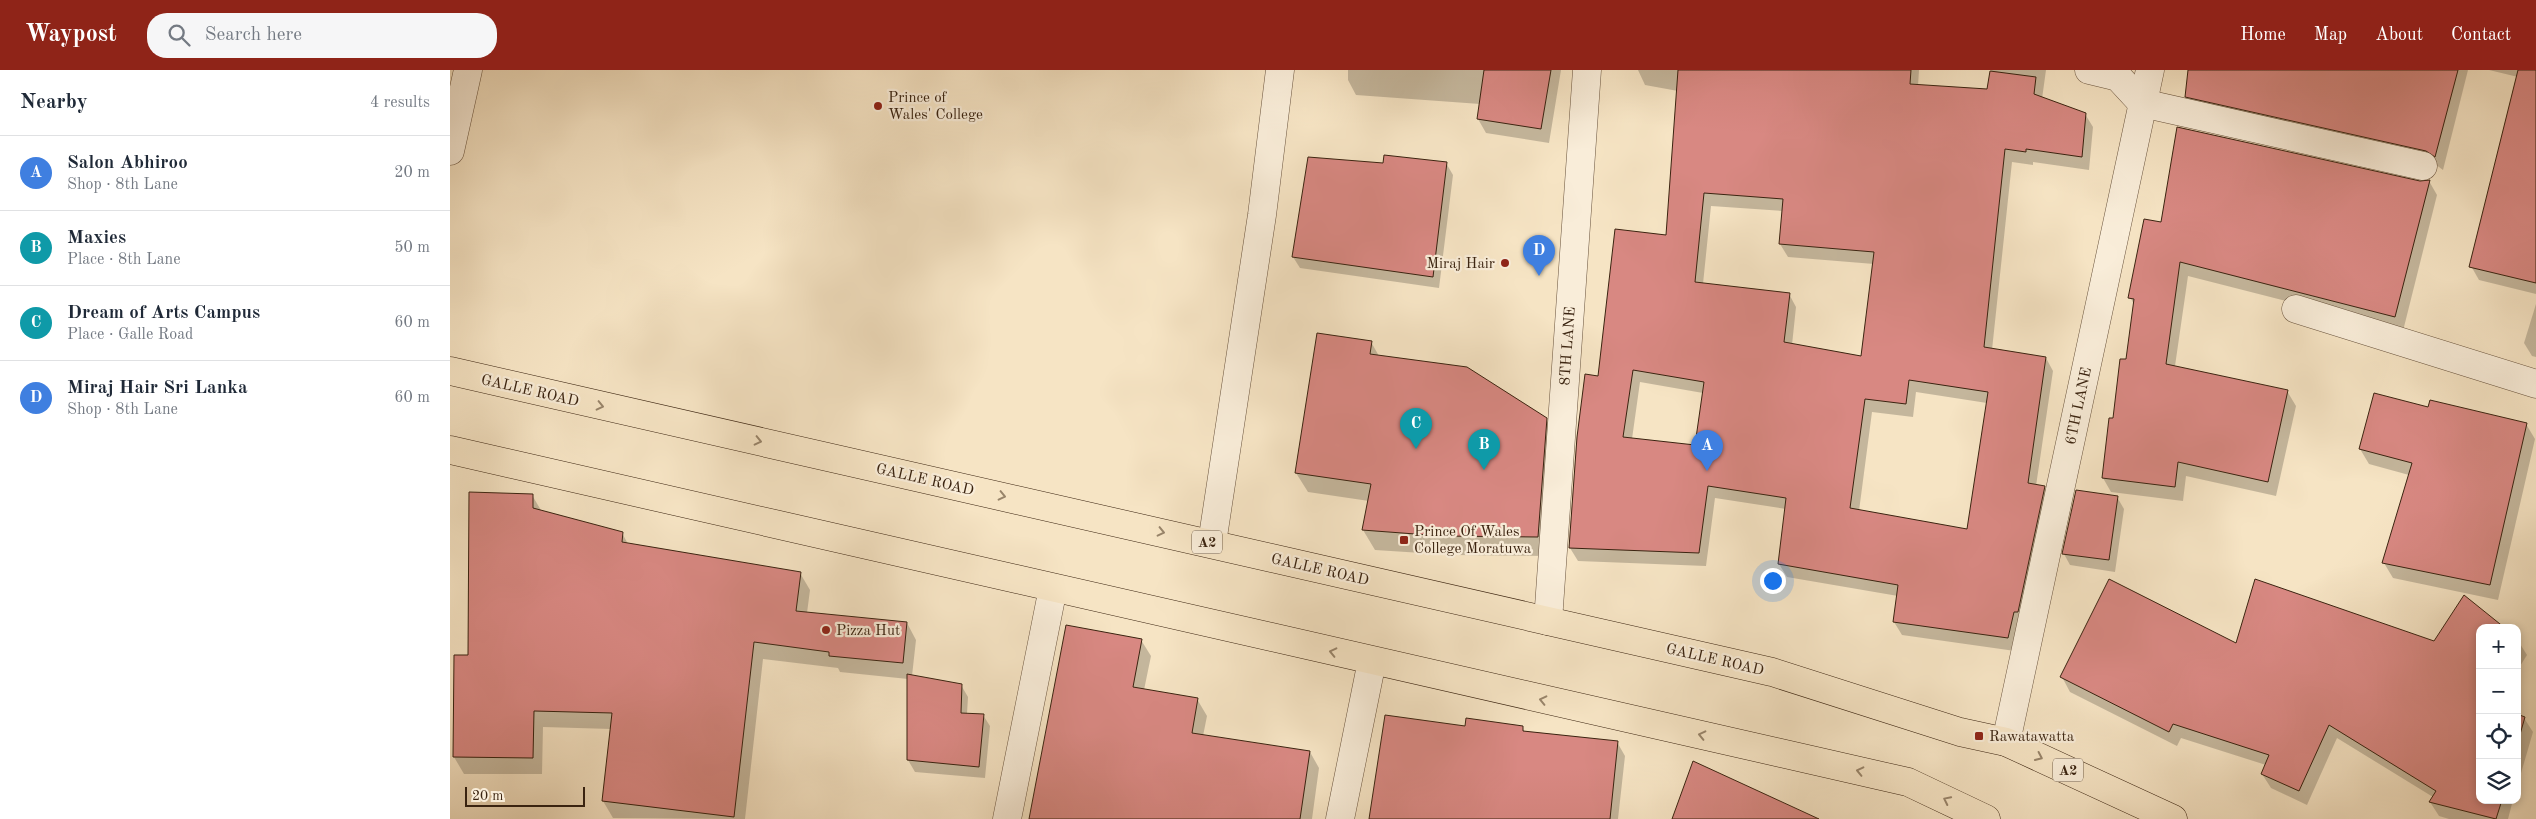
<!DOCTYPE html>
<html lang="en">
<head>
<meta charset="utf-8">
<style>
	body { margin:0; font-family:"Old Standard TT",serif; background:#f6f6f7; color:#1f2937 }
	.controls { position:absolute; right:15px; bottom:15px; display:grid; overflow:hidden; border-radius:10px; box-shadow:0 2px 8px #0003 }
	.controls button { width:45px; height:45px; display:grid; place-items:center; padding:0; border:0; border-bottom:1px solid #e0e1e3; background:#fff; color:#1f2937; font:25px sans-serif }
	.scale { position:absolute; left:15px; bottom:12px; width:120px; box-sizing:border-box; padding-left:5px; border:2px solid #3a2310; border-top:0; font-size:14px; line-height:18px; white-space:nowrap; color:#3a2310; -webkit-text-stroke:4px #f9edd9; paint-order:stroke }
	.you { position:absolute; left:1322px; top:510px; width:18px; height:18px; margin:-12px; border:4px solid #fff; border-radius:50%; background:#1a73e8; box-shadow:0 0 0 8px #1a73e833 }
	.badge { display:grid; place-items:center; width:32px; height:32px; border-radius:50%; background:#8f2418; color:#fff; font-size:16px; font-weight:700 }
	.pin { position:absolute; translate:-50% -41px; filter:drop-shadow(0 1px 2px #0008) }
	.pin::after { content:''; position:absolute; top:26px; width:18px; height:15px; background:inherit; clip-path:polygon(0 0,100% 0,50% 100%) }
	.list { margin:0; padding:0; list-style:none }
	h2 { display:flex; justify-content:space-between; align-items:center; height:65px; margin:0; padding:0 20px; font-size:21px }
	h2 small { font-size:16px; font-weight:400; color:#747a83 }
	.list li { display:grid; grid-template-columns:32px 1fr auto; gap:15px; align-items:center; box-sizing:border-box; height:75px; padding:0 20px; border-top:1px solid #e0e1e3 }
	.list b { display:block; font-size:19px; white-space:nowrap }
	.list p { margin:0; font-size:16px; white-space:nowrap; color:#747a83 }
	.list em { font-size:16px; font-style:normal; color:#747a83 }
	.icon { flex:none; width:28px; height:28px; fill:none; stroke:currentColor; stroke-width:2; stroke-linecap:round; stroke-linejoin:round }
	.map { position:relative; flex:none; width:2086px; height:749px; overflow:hidden }
	header { display:flex; align-items:center; gap:30px; box-sizing:border-box; height:70px; padding:0 25px; background:#8f2418; color:#fff }
	header strong { font-size:24px }
	nav { display:flex; gap:28px; margin-inline-start:auto; font-size:18px }
	.search { width:350px; height:45px; background:#f6f6f7; display:flex; align-items:center; gap:12px; box-sizing:border-box; padding:0 18px; border-radius:20px; color:#747a83; font-size:19px }
	main { display:flex }
	aside { flex:1; background:#fff }
	.map>svg:first-child { display:block }
	.shadow { fill:#0003; fill-rule:evenodd }
	.building { fill:#d88882; stroke:#3a2310; fill-rule:evenodd }
	.lines { fill:none; stroke-linecap:round; stroke-linejoin:round }
	.minor-casing { stroke:#69533d; stroke-width:29 }
	.highway-casing { stroke:#3a2310; stroke-width:29 }
	.minor { stroke:#f9edd9; stroke-width:28 }
	.highway { stroke:#f6e4c4; stroke-width:28 }
	.oneway { stroke:#98846a }
	.poi-dot { fill:#8f2418; stroke:#f9edd9; stroke-width:2 }
	.labels { text-anchor:middle; stroke-width:4.5; stroke-linejoin:round; paint-order:stroke }
	.shield { fill:#f9edd9; stroke:#73604c; stroke-width:1 }
	.shield-label { font-size:14px; font-weight:bold; fill:#3a2310 }
	.poi-label { font-size:15px; fill:#3a2310; stroke:#f9edd9; text-anchor:start }
	.street-label { font-size:15px; fill:#3a2310; stroke:#f9edd9 }
</style>
</head>
<body>
<header>
<strong>Waypost</strong>
<div class="search"><svg class="icon" aria-label="search" viewBox="0 0 24 24"><circle cx="10" cy="10" r="6"/><path d="M15 15l6 6"/></svg>Search here</div>
<nav><a>Home</a><a>Map</a><a>About</a><a>Contact</a></nav>
</header>
<main>
<aside>
<h2>Nearby<small>4 results</small></h2>
<ul class="list">
<li><span class="badge" style="background:#3f7fe0">A</span><div><b>Salon Abhiroo</b><p>Shop · 8th Lane</p></div><em>20 m</em></li>
<li><span class="badge" style="background:#0f9aa8">B</span><div><b>Maxies</b><p>Place · 8th Lane</p></div><em>50 m</em></li>
<li><span class="badge" style="background:#0f9aa8">C</span><div><b>Dream of Arts Campus</b><p>Place · Galle Road</p></div><em>60 m</em></li>
<li><span class="badge" style="background:#3f7fe0">D</span><div><b>Miraj Hair Sri Lanka</b><p>Shop · 8th Lane</p></div><em>60 m</em></li>
</ul>
</aside>
<div class="map">
<svg width="2086" height="749" viewBox="0 0 2086 749">
	<rect width="100%" height="100%" fill="#f6e4c4"/>
	<filter id="stains"><feTurbulence type="fractalNoise" baseFrequency=".004" numOctaves="4"/><feColorMatrix values="0 0 0 0 .2 0 0 0 0 .09 0 0 0 0 .02 0 0 0 .5 -.17"/></filter>
	<radialGradient id="worn" r=".72"><stop offset=".6" stop-color="#630" stop-opacity="0"/><stop offset="1" stop-color="#630" stop-opacity=".3"/></radialGradient>
	<g class="shadow">
		<path d="M898,0H1111L1099,73L1036,63L1028,49L1030,34L906,25L898,10Z"/>
		<path d="M1188,0H1469L1468,16L1538,20L1541,0H1596L1592,29L1635,44L1643,57L1639,100L1583,92V95L1562,92L1542,280L1596,288L1603,301L1586,416L1594,417L1602,430L1565,581L1452,565L1444,552L1448,526L1337,507L1329,494L1336,439L1265,428L1256,496L1128,491L1120,478L1149,307L1217,166L1228,21L1195,15ZM1261,136L1333,141L1330,174L1338,187L1424,194L1412,288L1342,275L1346,237L1339,224L1253,214ZM1190,312L1253,323L1246,377L1182,369ZM1466,322L1537,333L1518,461L1409,441L1422,342L1463,347Z"/>
		<path d="M1739,0H2018L1993,100L1985,94L1744,40L1736,26Z"/>
		<path d="M2039,0H2086V105L2068,7Z"/>
		<path d="M996,93L1003,105L989,218L850,198L843,187L934,95Z"/>
		<path d="M1979,111L1987,125L1953,261L1738,206L1725,296L1837,321L1846,336L1826,426L1736,406L1733,431L1661,422L1653,408L1677,291L1685,236L1680,227L1712,154Z"/>
		<path d="M2086,170V224L2029,210L2021,196Z"/>
		<path d="M2086,234V287L2082,286L2074,273Z"/>
		<path d="M921,272L929,286L1096,349L1107,369L1099,486L1003,485L925,480L913,460L919,431L858,422L846,403Z"/>
		<path d="M2076,354L2085,369L2048,530L1943,508L1934,493L1959,405L1919,394L1910,379Z"/>
		<path d="M82,425L92,442L172,463L178,474L350,503L360,520L357,543L457,553L466,570L462,606L511,615L518,627L517,644L533,645L540,656L535,708L465,702L458,690V609L390,602L388,598L313,589L295,749L163,748L153,731L161,659L93,657L92,704H14L4,687L19,587Z"/>
		<path d="M1667,427L1674,439L1665,502L1620,495L1614,484Z"/>
		<path d="M2030,558V730H2063L2058,749H1999L1989,746L1980,732L1983,727L1887,668L1857,735L1821,718L1812,704L1816,695L1731,668L1727,676L1620,622L1612,607L1787,575L1984,572Z"/>
		<path d="M2067,569L2077,585L2067,601Z"/>
		<path d="M691,570L701,586L694,620L747,629L757,646L753,666L860,682L869,698L862,749H580Z"/>
		<path d="M2067,645L2074,648L2083,662L2067,717Z"/>
		<path d="M1016,658H1072L1075,662L1167,672L1175,686L1168,749H920Z"/>
	</g>
	<g class="building">
		<path d="M1034,0H1101L1091,59L1027,49Z"/>
		<path d="M1228,0H1461L1460,14L1537,19L1540,1L1586,7L1584,24L1636,43L1632,87L1576,79V82L1555,79L1534,277L1596,287L1578,413L1595,416L1568,542H1564L1558,568L1443,552L1448,515L1328,494L1336,428L1258,416L1249,483L1119,478L1127,367L1135,304L1148,306L1165,159L1216,165ZM1254,123L1333,129L1329,174L1424,182L1411,286L1334,272L1340,223L1245,212ZM1183,300L1254,312L1245,375L1173,367ZM1459,310L1538,322L1517,459L1400,438L1415,329L1456,334Z"/>
		<path d="M1738,0H2008L1985,87L1976,81L1735,27Z"/>
		<path d="M2068,0H2086V213L2019,197Z"/>
		<path d="M1727,57L1970,111L1980,110L1945,247L1730,192L1716,294L1838,320L1818,412L1728,392L1725,417L1652,408L1659,348H1663L1670,289H1676L1684,229L1678,228L1694,149L1711,152Z"/>
		<path d="M934,85L997,92L983,207L842,187L858,87L933,93Z"/>
		<path d="M867,263L922,271L920,284L1017,297L1097,348L1088,467L992,466L912,460L921,414L845,403Z"/>
		<path d="M1924,323L1978,337L1980,330L2077,353L2040,515L1932,493L1962,393L1909,379Z"/>
		<path d="M1626,420L1668,426L1659,490L1612,484Z"/>
		<path d="M19,422L83,424V438L173,462L172,472L351,502L346,541L457,552L453,593L379,586V582L304,572L284,747L152,731L162,643L84,641L83,688L3,687L4,585H18Z"/>
		<path d="M1659,509L1786,573L1805,509L1984,571L2014,525L2055,558H2030V730H2052L2046,749L1979,732L1986,721L1879,655L1849,721L1811,704L1819,685L1723,654L1719,662L1610,607Z"/>
		<path d="M616,555L692,569L683,617L748,628L742,663L860,681L850,749H579Z"/>
		<path d="M457,604L512,614L511,643L534,644L529,697L457,690Z"/>
		<path d="M2067,644L2075,647L2067,675Z"/>
		<path d="M935,645L1015,656L1016,648L1073,656V661L1168,671L1160,749H919Z"/>
		<path d="M1243,691L1369,749H1222Z"/>
	</g>
	<g class="lines">
		<g class="minor-casing">
			<g id="minor">
				<path d="M1639,0L1668,7L1692,33L1973,96"/>
				<path d="M0,81L18,0"/>
				<path d="M1846,239L2086,314"/>
				<path d="M762,473L812,145L830,0"/>
				<path d="M1098,551L1137,0"/>
				<path d="M1556,672L1700,0"/>
				<path d="M557,749L603,518"/>
				<path d="M890,749L922,591"/>
			</g>
		</g>
		<g class="highway-casing">
			<g id="highway">
				<path d="M0,301L1322,602L1510,662L1556,672L1723,749"/>
				<path d="M0,380L1458,712L1536,749"/>
			</g>
		</g>
		<use href="#minor" class="minor"/>
		<use href="#highway" class="highway"/>
	</g>
	<defs><path id="oneway-chevron" d="M-2-3.5L2.5 0L-2 3.5" fill="none" stroke-width="1.6" stroke-linecap="round" stroke-linejoin="round" transform="scale(1.25)"/></defs>
	<g class="oneway">
		<use href="#oneway-chevron" transform="translate(150 336) rotate(13)"/>
		<use href="#oneway-chevron" transform="translate(308 371) rotate(13)"/>
		<use href="#oneway-chevron" transform="translate(552 426) rotate(13)"/>
		<use href="#oneway-chevron" transform="translate(711 462) rotate(13)"/>
		<use href="#oneway-chevron" transform="translate(883 582) rotate(-167)"/>
		<use href="#oneway-chevron" transform="translate(1093 630) rotate(-167)"/>
		<use href="#oneway-chevron" transform="translate(1252 665) rotate(-167)"/>
		<use href="#oneway-chevron" transform="translate(1589 687) rotate(25)"/>
		<use href="#oneway-chevron" transform="translate(1410 701) rotate(-167)"/>
		<use href="#oneway-chevron" transform="translate(1497 730) rotate(-154)"/>
	</g>
	<g class="poi-dot">
		<circle cx="428" cy="36" r="5"/>
		<circle cx="1055" cy="193" r="5"/>
		<rect x="949" y="465" width="10" height="10" rx="2.5"/>
		<circle cx="376" cy="560" r="5"/>
		<rect x="1524" y="661" width="10" height="10" rx="2.5"/>
	</g>
	<g class="labels">
		<g class="shield">
			<rect x="742" y="460.5" width="30" height="23" rx="4"/>
			<rect x="1603" y="688.5" width="30" height="23" rx="4"/>
		</g>
		<g class="shield-label">
			<text x="757" y="477">A2</text>
			<text x="1618" y="705">A2</text>
		</g>
		<g class="poi-label">
			<text x="438" y="32">Prince of<tspan x="438" dy="17">Wales' College</tspan></text>
			<text x="1045" y="198" text-anchor="end">Miraj Hair</text>
			<text x="964" y="466">Prince Of Wales<tspan x="964" dy="17">College Moratuwa</tspan></text>
			<text x="386" y="565">Pizza Hut</text>
			<text x="1539" y="671">Rawatawatta</text>
		</g>
		<g class="street-label">
			<text transform="translate(1117 276) rotate(-86)" y="5">8TH LANE</text>
			<text transform="translate(80 320) rotate(13)" y="5">GALLE ROAD</text>
			<text transform="translate(1628 336) rotate(-78)" y="5">6TH LANE</text>
			<text transform="translate(475 409) rotate(13)" y="5">GALLE ROAD</text>
			<text transform="translate(870 499) rotate(13)" y="5">GALLE ROAD</text>
			<text transform="translate(1265 589) rotate(13)" y="5">GALLE ROAD</text>
		</g>
	</g>
	<rect width="100%" height="100%" filter="url(#stains)"/>
	<rect width="100%" height="100%" fill="url(#worn)"/>
</svg>
<div class="controls">
<button>+</button>
<button>−</button>
<button><svg class="icon" aria-label="locate" viewBox="0 0 24 24"><circle cx="12" cy="12" r="6"/><path d="M12 2v4M12 18v4M2 12h4M18 12h4"/></svg></button>
<button><svg class="icon" aria-label="layers" viewBox="0 0 24 24"><path d="M12 4l9 5-9 5-9-5zM3 14l9 5 9-5"/></svg></button>
</div>
<div class="scale">20 m</div>
<div class="you"></div>
<div class="pin badge" style="left:1257px;top:401px;background:#3f7fe0">A</div>
<div class="pin badge" style="left:1034px;top:400px;background:#0f9aa8">B</div>
<div class="pin badge" style="left:966px;top:379px;background:#0f9aa8">C</div>
<div class="pin badge" style="left:1089px;top:206px;background:#3f7fe0">D</div>
</div>
</main>
</body>
</html>
